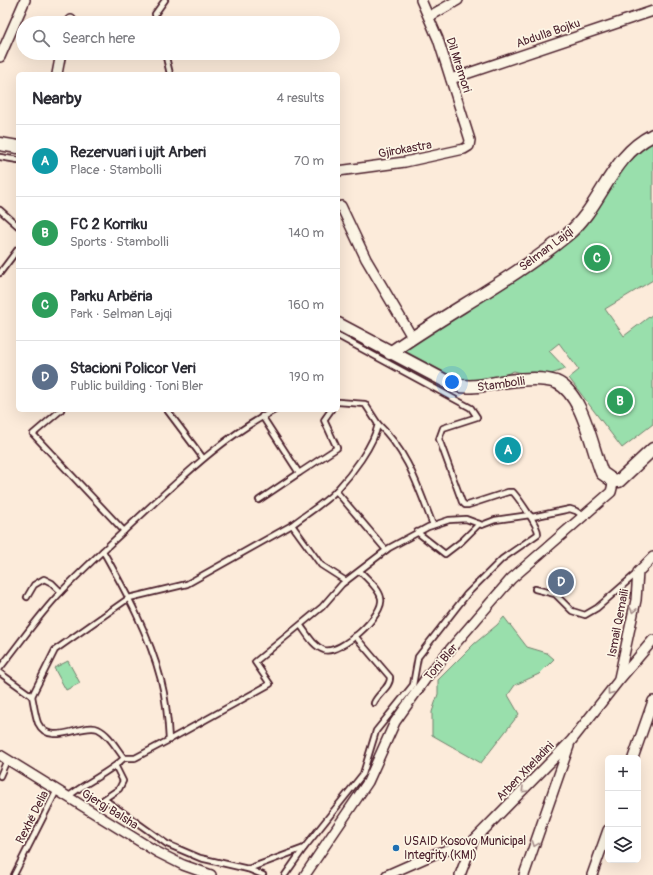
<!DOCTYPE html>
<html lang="en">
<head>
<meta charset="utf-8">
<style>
	body { margin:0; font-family:Pangolin,sans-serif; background:#f2f2f3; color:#2b2b33 }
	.controls { position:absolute; right:12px; bottom:12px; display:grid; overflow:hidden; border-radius:6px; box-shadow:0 4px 16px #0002 }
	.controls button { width:36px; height:36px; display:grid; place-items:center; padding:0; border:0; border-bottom:1px solid #e1e1e2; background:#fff; color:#2b2b33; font:20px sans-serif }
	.you { position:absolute; left:452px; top:382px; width:14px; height:14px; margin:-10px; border:3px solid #fff; border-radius:50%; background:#1a73e8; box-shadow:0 0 0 6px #1a73e833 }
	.badge { display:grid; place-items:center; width:26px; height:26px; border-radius:50%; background:#7c3aed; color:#fff; font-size:13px; font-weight:700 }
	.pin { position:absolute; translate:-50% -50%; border:2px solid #fff; box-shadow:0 1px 4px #0006 }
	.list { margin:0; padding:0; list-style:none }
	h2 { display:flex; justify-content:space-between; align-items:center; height:52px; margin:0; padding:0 16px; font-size:17px }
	h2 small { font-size:13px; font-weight:400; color:#7c7c81 }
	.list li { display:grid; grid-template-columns:26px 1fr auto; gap:12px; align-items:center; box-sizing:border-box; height:72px; padding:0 16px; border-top:1px solid #e1e1e2 }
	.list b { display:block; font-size:15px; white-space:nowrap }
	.list p { margin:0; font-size:13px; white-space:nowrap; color:#7c7c81 }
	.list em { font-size:13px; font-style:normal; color:#7c7c81 }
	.icon { flex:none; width:22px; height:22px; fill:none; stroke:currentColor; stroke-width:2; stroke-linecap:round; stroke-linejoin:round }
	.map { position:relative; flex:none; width:653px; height:875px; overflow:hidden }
	.search { position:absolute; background:#fff; box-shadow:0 4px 16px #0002; left:16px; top:16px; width:324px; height:44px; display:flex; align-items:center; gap:10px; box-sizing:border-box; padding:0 14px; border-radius:22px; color:#7c7c81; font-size:15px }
	.panel { position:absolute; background:#fff; box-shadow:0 4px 16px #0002; left:16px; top:72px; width:324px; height:340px; border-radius:6px }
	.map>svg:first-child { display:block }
	.green { fill:#99dfac; stroke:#727f6c }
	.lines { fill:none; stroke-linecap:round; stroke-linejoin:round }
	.lane-casing { stroke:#4a1f2b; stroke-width:8 }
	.street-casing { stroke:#4a1f2b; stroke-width:12 }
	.secondary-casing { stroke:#4a1f2b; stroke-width:15 }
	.lane { stroke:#fcf5e5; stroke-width:4.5 }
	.street { stroke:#fcf5e5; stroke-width:9 }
	.secondary { stroke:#fcf5e5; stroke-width:12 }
	.oneway { stroke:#a38a88 }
	.poi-dot { fill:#1f6fb2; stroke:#fcf5e5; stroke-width:1.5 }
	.labels { text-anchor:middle; stroke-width:3.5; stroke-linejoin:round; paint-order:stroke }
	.street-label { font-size:12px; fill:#4a1f2b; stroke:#fcf5e5 }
	.poi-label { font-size:12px; fill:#4a1f2b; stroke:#fcf5e5; text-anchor:start }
</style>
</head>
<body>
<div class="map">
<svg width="653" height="875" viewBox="0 0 653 875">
	<rect width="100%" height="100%" fill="#fcebda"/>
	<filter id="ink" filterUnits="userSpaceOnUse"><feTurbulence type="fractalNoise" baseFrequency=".025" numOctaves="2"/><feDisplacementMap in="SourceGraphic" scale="8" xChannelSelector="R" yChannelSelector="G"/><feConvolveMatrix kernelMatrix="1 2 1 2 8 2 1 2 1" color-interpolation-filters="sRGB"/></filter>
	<g filter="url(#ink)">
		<g class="green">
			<path d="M653,140V280L605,309L624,336L653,314V424L622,448L569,378L579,370L559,343L549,351L566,369L539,378L514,371L484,383L463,382L403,350L573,235L618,173L639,148Z"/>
			<path d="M504,617L527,647L547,653L554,659L539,674L515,685L508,695L519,714L481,763L432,735V712L438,694V680L474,644L497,625Z"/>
			<path d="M68,661L80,683L66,690L54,668Z"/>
		</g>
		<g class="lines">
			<g class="lane-casing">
				<g id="lane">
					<path d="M157,23L155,14L165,0"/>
					<path d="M165,53L170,74"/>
					<path d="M0,157L18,160"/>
					<path d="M0,210L18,226"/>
					<path d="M0,273L18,249"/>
					<path d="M61,410L33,434L124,531"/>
					<path d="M167,410L203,458"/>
					<path d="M378,424C408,452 418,487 433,525"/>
					<path d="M299,473L337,448L324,420L331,410"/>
					<path d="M336,491L386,550"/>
					<path d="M259,500L299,473L262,416"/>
					<path d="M292,525C306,514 323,504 336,491C351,475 374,445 378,424L365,404L338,402"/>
					<path d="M417,532L445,554L462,541L479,524"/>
					<path d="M103,551C126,592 149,634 161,680C166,699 168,720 169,740"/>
					<path d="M535,589L555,594L572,611L585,615L597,608L637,573"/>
					<path d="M27,597L34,585L44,579L52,583L61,592"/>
					<path d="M301,626C307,634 313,646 324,650C340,655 385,615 381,598C379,588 367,579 360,571"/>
					<path d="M355,636L390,677C391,687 378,693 374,703"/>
					<path d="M0,668C20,643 38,616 61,592C90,562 122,533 153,504C192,468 227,435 275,410"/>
					<path d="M0,673L32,696C34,705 35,715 38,723C50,748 83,722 98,729C109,734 116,748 124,758"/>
					<path d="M32,696L55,650L129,598L187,584L292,525L321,565L346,581"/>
					<path d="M116,767L123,781L119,789L104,799L167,844L200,858L248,869L304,848L363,774L376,731L413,685L418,657L467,594L502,559L538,534C539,527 519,499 513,492H508L468,505H465L462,502L439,439L443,428L477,417L471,408L338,336"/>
					<path d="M0,776L7,760"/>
					<path d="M68,797C85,782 108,774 124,758H135L169,740L270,684L255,662L322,607L342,584L389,548L428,527L449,520L466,519L482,525L495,520L530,515L532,517L570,509L576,511L583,516"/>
					<path d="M248,869L263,875"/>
					<path d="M14,875L57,790"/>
					<path d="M285,875L304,848"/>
				</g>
			</g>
			<g class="street-casing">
				<g id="street">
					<path d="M430,16L458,0"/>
					<path d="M70,23L71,20"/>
					<path d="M0,57L25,0"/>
					<path d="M57,74L61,53"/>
					<path d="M451,79L653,11"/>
					<path d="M338,171L405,162L464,149L469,146L470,140L438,39L421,0"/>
					<path d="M341,206L366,259L412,337"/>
					<path d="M619,678L636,600L638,572L653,557"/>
					<path d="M0,755L157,852L183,865L211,875"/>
					<path d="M633,758L653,701"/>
					<path d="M305,875L368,782L395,722L429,674L511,579L611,492L614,480"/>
					<path d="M387,875L437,853L459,847L469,849"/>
					<path d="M460,875L473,841L571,741L619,680L653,640"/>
					<path d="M524,875L569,746"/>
					<path d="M592,875L608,830"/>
				</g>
			</g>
			<g class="secondary-casing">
				<g id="secondary">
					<path d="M0,144L18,147"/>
					<path d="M338,324L453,385C477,389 486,384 508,381C522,379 542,377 556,382C583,393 592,449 602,473L612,480L619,481L653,449"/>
					<path d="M390,353C448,312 512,280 567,235C603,205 609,157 653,135"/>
				</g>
			</g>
			<use href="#lane" class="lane"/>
			<use href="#street" class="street"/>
			<use href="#secondary" class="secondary"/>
		</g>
		<defs><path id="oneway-chevron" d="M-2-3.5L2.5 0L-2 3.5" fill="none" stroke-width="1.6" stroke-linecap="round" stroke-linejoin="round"/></defs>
		<g class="oneway">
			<use href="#oneway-chevron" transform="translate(633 610) rotate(102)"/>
			<use href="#oneway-chevron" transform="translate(610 692) rotate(127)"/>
			<use href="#oneway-chevron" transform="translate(524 790) rotate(135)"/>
			<use href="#oneway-chevron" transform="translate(535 844) rotate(110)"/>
		</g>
	</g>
	<circle class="poi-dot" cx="396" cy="848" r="4"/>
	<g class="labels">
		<g class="street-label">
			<text transform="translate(548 33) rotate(-19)" y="4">Abdulla Bojku</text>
			<text transform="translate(459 65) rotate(72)" y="4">Dil Mramori</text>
			<text transform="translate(405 149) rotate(-10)" y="4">Gjirokastra</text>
			<text transform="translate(546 249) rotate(-37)" y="4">Selman Lajqi</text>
			<text transform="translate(501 384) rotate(-8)" y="4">Stambolli</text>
			<text transform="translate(618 623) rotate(-79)" y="4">Ismail Qemaili</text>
			<text transform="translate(441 662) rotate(-49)" y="4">Toni Bler</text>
			<text transform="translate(525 771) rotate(-46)" y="4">Arben Xheladini</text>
			<text transform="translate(110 809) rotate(32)" y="4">Gjergj Balsha</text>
			<text transform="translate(32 817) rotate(-63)" y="4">Rexhë Delia</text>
		</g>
		<g class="poi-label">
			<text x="404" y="845">USAID Kosovo Municipal<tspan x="404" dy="14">Integrity (KMI)</tspan></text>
		</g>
	</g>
</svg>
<div class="controls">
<button>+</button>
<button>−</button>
<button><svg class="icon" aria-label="layers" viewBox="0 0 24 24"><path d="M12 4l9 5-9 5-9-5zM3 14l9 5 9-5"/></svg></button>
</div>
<div class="you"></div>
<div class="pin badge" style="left:508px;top:450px;background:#0f9aa8">A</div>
<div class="pin badge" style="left:620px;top:401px;background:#2e9e5b">B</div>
<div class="pin badge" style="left:597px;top:258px;background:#2e9e5b">C</div>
<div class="pin badge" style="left:561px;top:582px;background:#5c6f8a">D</div>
<div class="search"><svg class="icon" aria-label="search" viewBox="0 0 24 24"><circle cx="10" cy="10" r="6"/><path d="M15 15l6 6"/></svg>Search here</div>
<section class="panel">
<h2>Nearby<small>4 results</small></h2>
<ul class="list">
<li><span class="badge" style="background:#0f9aa8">A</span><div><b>Rezervuari i ujit Arberi</b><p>Place · Stambolli</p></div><em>70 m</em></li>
<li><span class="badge" style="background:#2e9e5b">B</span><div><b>FC 2 Korriku</b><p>Sports · Stambolli</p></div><em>140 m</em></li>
<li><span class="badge" style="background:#2e9e5b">C</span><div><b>Parku Arbëria</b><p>Park · Selman Lajqi</p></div><em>160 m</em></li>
<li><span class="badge" style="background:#5c6f8a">D</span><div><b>Stacioni Policor Veri</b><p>Public building · Toni Bler</p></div><em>190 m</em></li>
</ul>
</section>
</div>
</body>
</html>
